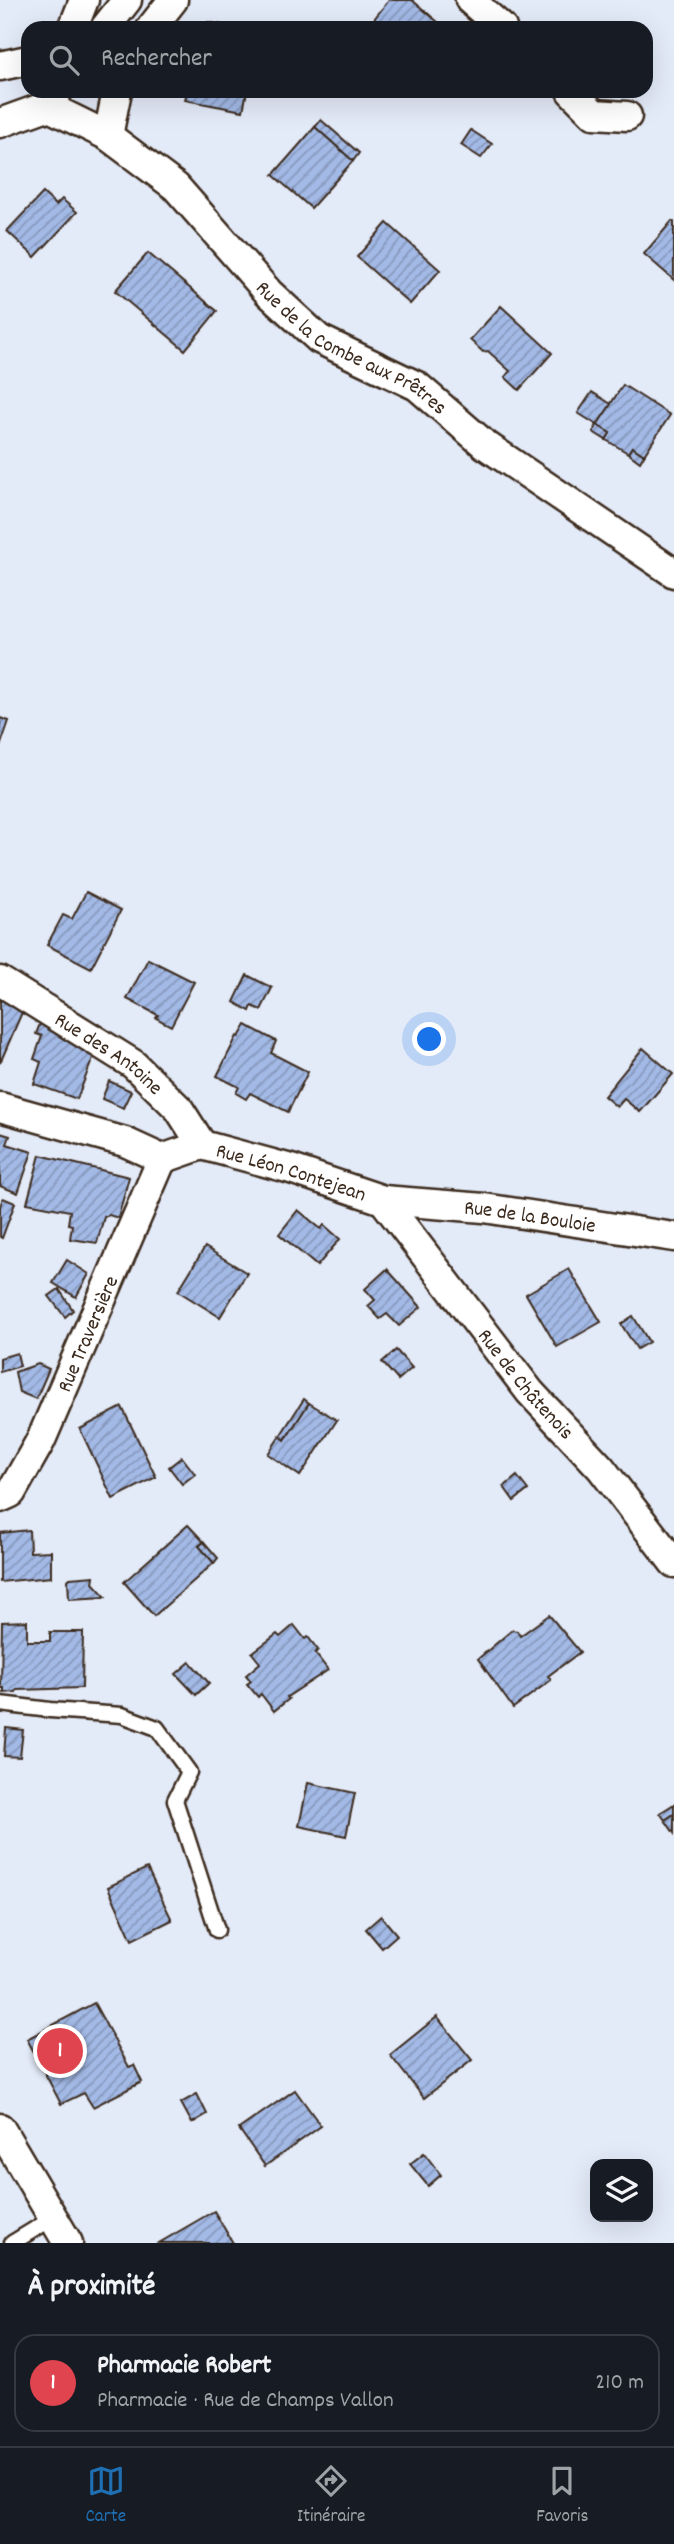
<!DOCTYPE html>
<html lang="fr">
<head>
<meta charset="utf-8">
<style>
	body { margin:0; font-family:Dekko,sans-serif; background:#242831; color:#f1f3f6 }
	.controls { position:absolute; right:21px; bottom:21px; display:grid; overflow:hidden; border-radius:14px; box-shadow:0 7px 28px #0002 }
	.controls button { width:63px; height:63px; display:grid; place-items:center; padding:0; border:0; border-bottom:2px solid #363941; background:#171b24; color:#f1f3f6; font:35px sans-serif }
	.you { position:absolute; left:430px; top:1040px; width:24px; height:24px; margin:-18px; border:5px solid #fff; border-radius:50%; background:#1a73e8; box-shadow:0 0 0 10px #1a73e833 }
	.badge { display:grid; place-items:center; width:46px; height:46px; border-radius:50%; background:#1f6fb2; color:#fff; font-size:23px; font-weight:700 }
	.pin { position:absolute; translate:-50% -50%; border:4px solid #fff; box-shadow:0 2px 7px #0006 }
	.list { margin:0; padding:0; list-style:none }
	h2 { display:flex; justify-content:space-between; align-items:center; height:91px; margin:0; padding:0 28px; font-size:30px }
	h2 small { font-size:23px; font-weight:400; color:#9ea1a6 }
	.list li { display:grid; grid-template-columns:46px 1fr auto; gap:21px; align-items:center; box-sizing:border-box; height:98px; margin:0 14px 14px; padding:0 14px; border:2px solid #363941; border-radius:21px }
	.list b { display:block; font-size:26px; white-space:nowrap }
	.list p { margin:0; font-size:23px; white-space:nowrap; color:#9ea1a6 }
	.list em { font-size:23px; font-style:normal; color:#9ea1a6 }
	.icon { flex:none; width:38px; height:38px; fill:none; stroke:currentColor; stroke-width:2; stroke-linecap:round; stroke-linejoin:round }
	.map { position:relative; flex:none; width:674px; height:2243px; overflow:hidden }
	.search { position:absolute; background:#171b24; box-shadow:0 7px 28px #0002; left:21px; right:21px; top:21px; height:77px; display:flex; align-items:center; gap:18px; box-sizing:border-box; padding:0 24px; border-radius:21px; color:#9ea1a6; font-size:26px }
	.sheet { height:203px; background:#171b24 }
	nav { display:flex; justify-content:space-around; align-items:center; box-sizing:border-box; height:98px; border-top:2px solid #363941; background:#171b24; font-size:19px; color:#9ea1a6 }
	nav a { display:grid; justify-items:center; gap:4px }
	nav .on { color:#1f6fb2 }
	.map>svg:first-child { display:block }
	.building { fill:url(#building-hatch); stroke:#3b2a1e; stroke-width:2 }
	.lines { fill:none; stroke-linecap:round; stroke-linejoin:round }
	.lane-casing { stroke:#3b2a1e; stroke-width:19 }
	.street-casing { stroke:#3b2a1e; stroke-width:33 }
	.lane { stroke:#fff; stroke-width:14 }
	.street { stroke:#fff; stroke-width:28 }
	.labels { text-anchor:middle; stroke-width:5; stroke-linejoin:round; paint-order:stroke }
	.street-label { font-size:21px; fill:#3b2a1e; stroke:#fff }
</style>
</head>
<body>
<div class="map">
<svg width="674" height="2243" viewBox="0 0 674 2243">
	<defs>
		<pattern id="building-hatch" width="6" height="6" patternUnits="userSpaceOnUse" patternTransform="scale(1.75)"><rect width="6" height="6" fill="#a3bae7"/><path d="M-1 1l2-2M0 6l6-6M5 7l2-2" fill="none" stroke="#8697bb"/></pattern>
	</defs>
	<rect width="100%" height="100%" fill="#e3eaf8"/>
	<filter id="ink" filterUnits="userSpaceOnUse"><feTurbulence type="fractalNoise" baseFrequency=".0143" numOctaves="2"/><feDisplacementMap in="SourceGraphic" scale="14" xChannelSelector="R" yChannelSelector="G"/><feConvolveMatrix kernelMatrix="1 2 1 2 8 2 1 2 1" color-interpolation-filters="sRGB"/></filter>
	<g filter="url(#ink)">
		<g class="building">
			<path d="M389,0H412L445,28H367Z"/>
			<path d="M208,22L236,28H206Z"/>
			<path d="M187,91H247L243,111L185,100Z"/>
			<path d="M321,120L359,153L353,161L315,127Z"/>
			<path d="M315,127L353,161L311,208L273,175Z"/>
			<path d="M471,130L492,144L481,158L461,145Z"/>
			<path d="M43,193L56,205L62,199L77,212L35,257L7,231Z"/>
			<path d="M672,221L674,222V280L644,254Z"/>
			<path d="M387,223L440,270L410,304L357,257Z"/>
			<path d="M148,253L217,311L185,350L115,291Z"/>
			<path d="M501,306L552,353L519,390L505,377L510,371L488,351L483,352L470,340Z"/>
			<path d="M623,385L670,415L644,455L632,447L628,453L606,440L610,433L597,425Z"/>
			<path d="M592,392L611,404L597,425L578,413Z"/>
			<path d="M597,425L610,433L606,440L593,432Z"/>
			<path d="M632,447L644,455L640,462L628,453Z"/>
			<path d="M0,718L9,721L0,747Z"/>
			<path d="M86,892L121,910L91,968L47,945L63,915L72,919Z"/>
			<path d="M148,959L194,982L171,1026L156,1018L158,1015L127,999Z"/>
			<path d="M247,975L272,988L261,1010L252,1006L250,1011L234,1002Z"/>
			<path d="M0,999L23,1010L0,1063Z"/>
			<path d="M42,1019L96,1050L77,1099L34,1084L41,1062L34,1059L42,1036L36,1034Z"/>
			<path d="M246,1025L276,1041L271,1053L308,1072L288,1112L250,1093L246,1099L236,1093L239,1087L217,1076L237,1036L239,1037Z"/>
			<path d="M643,1048L673,1074L640,1112L624,1099L617,1107L604,1096Z"/>
			<path d="M109,1081L131,1091L123,1108L102,1099Z"/>
			<path d="M0,1133L10,1136L7,1144L32,1152L18,1193L0,1186Z"/>
			<path d="M40,1155L129,1177L118,1218L109,1215L104,1217L97,1243L70,1239L72,1225L68,1224L70,1211L27,1203Z"/>
			<path d="M3,1198L15,1203L2,1238L0,1237V1206Z"/>
			<path d="M298,1210L321,1229L324,1225L340,1239L317,1266L279,1234Z"/>
			<path d="M205,1247L247,1273L220,1317L178,1291Z"/>
			<path d="M67,1260L89,1274L76,1297L53,1283Z"/>
			<path d="M387,1269L421,1307L399,1326L387,1314L380,1319L368,1306L375,1300L365,1289Z"/>
			<path d="M569,1269L601,1322L557,1347L526,1294Z"/>
			<path d="M59,1289L73,1310L65,1317L49,1296Z"/>
			<path d="M633,1316L649,1342L637,1349L621,1324Z"/>
			<path d="M396,1350L412,1368L398,1380L382,1362Z"/>
			<path d="M17,1353L20,1366L0,1372V1358Z"/>
			<path d="M38,1364L49,1369L36,1399L19,1392L15,1372Z"/>
			<path d="M304,1399L309,1403L285,1440L280,1436Z"/>
			<path d="M309,1403L337,1420L300,1476L268,1454L280,1436L285,1440Z"/>
			<path d="M122,1407L156,1477L113,1499L80,1429Z"/>
			<path d="M182,1457L195,1474L182,1484L169,1467Z"/>
			<path d="M517,1476L528,1490L514,1501L504,1487Z"/>
			<path d="M188,1525L204,1542L199,1546L214,1563L154,1616L124,1582Z"/>
			<path d="M29,1530L30,1552L51,1551V1577L0,1582V1533Z"/>
			<path d="M204,1542L218,1558L214,1563L199,1546Z"/>
			<path d="M94,1576L93,1583L106,1597L69,1599L68,1580L70,1578Z"/>
			<path d="M549,1615L580,1652L548,1676L551,1680L513,1708L478,1659L512,1630L517,1631L520,1636Z"/>
			<path d="M27,1621V1641H50V1632H83L82,1688L17,1690L16,1692L4,1693V1688H1L2,1622Z"/>
			<path d="M294,1625L305,1639L308,1637L318,1650L315,1653L328,1670L287,1697L289,1699L274,1711L261,1694L258,1697L247,1684L251,1681L246,1675L260,1663L252,1653L277,1634L280,1637Z"/>
			<path d="M190,1662L209,1683L196,1695L176,1674Z"/>
			<path d="M6,1728L23,1730L20,1757L4,1756Z"/>
			<path d="M308,1783L355,1793L346,1836L299,1826Z"/>
			<path d="M674,1804V1814L665,1820L660,1813Z"/>
			<path d="M674,1814V1833L665,1820Z"/>
			<path d="M147,1868L172,1920L132,1940L108,1887Z"/>
			<path d="M381,1916L397,1935L382,1948L366,1929Z"/>
			<path d="M94,2003L129,2067L134,2065L142,2082L93,2107L84,2093L61,2104L27,2039Z"/>
			<path d="M437,2017L472,2060L424,2098L390,2055Z"/>
			<path d="M295,2090L321,2126L265,2166L239,2129Z"/>
			<path d="M197,2094L207,2114L192,2123L181,2103Z"/>
			<path d="M424,2153L441,2175L428,2186L410,2164Z"/>
			<path d="M214,2211L233,2243H159Z"/>
		</g>
		<g class="lines">
			<g class="lane-casing">
				<g id="lane">
					<path d="M0,1704L50,1710L122,1715L157,1728L189,1772L175,1800L217,1930"/>
					<path d="M12,2243L53,2218"/>
				</g>
			</g>
			<g class="street-casing">
				<g id="street">
					<path d="M470,0L502,28"/>
					<path d="M73,28L84,0"/>
					<path d="M105,28L127,0"/>
					<path d="M151,28L173,0"/>
					<path d="M0,66L28,60"/>
					<path d="M571,91L594,114L627,116"/>
					<path id="s1" d="M47,106L108,136L176,187L269,293L319,339L417,386L484,444L674,573"/>
					<path d="M0,123L47,106L58,91"/>
					<path d="M108,136L117,91"/>
					<path id="s2" d="M0,981L133,1064L179,1109L202,1145"/>
					<path id="s3" d="M0,1107L125,1142L162,1159L202,1145L291,1169L383,1200L484,1208L674,1237"/>
					<path id="s4" d="M383,1200L530,1392L601,1468L674,1563"/>
					<path id="s5" d="M0,1498L11,1493L41,1440L162,1159"/>
					<path d="M0,2128L68,2243"/>
				</g>
			</g>
			<use href="#lane" class="lane"/>
			<use href="#street" class="street"/>
		</g>
	</g>
	<g class="labels">
		<g class="street-label">
			<text dy="7" stroke="none"><textPath href="#s1" startOffset="394">Rue de la Combe aux Prêtres</textPath></text>
			<text dy="7" stroke="none"><textPath href="#s2" startOffset="131">Rue des Antoine</textPath></text>
			<text dy="7" stroke="none"><textPath href="#s3" startOffset="306">Rue Léon Contejean</textPath></text>
			<text dy="7" stroke="none"><textPath href="#s3" startOffset="550">Rue de la Bouloie</textPath></text>
			<text dy="7" stroke="none"><textPath href="#s5" startOffset="189">Rue Traversière</textPath></text>
			<text dy="7" stroke="none"><textPath href="#s4" startOffset="233">Rue de Châtenois</textPath></text>
		</g>
	</g>
</svg>
<div class="controls">
<button><svg class="icon" aria-label="layers" viewBox="0 0 24 24"><path d="M12 4l9 5-9 5-9-5zM3 14l9 5 9-5"/></svg></button>
</div>
<div class="you"></div>
<div class="pin badge" style="left:60px;top:2051px;background:#e0444e">1</div>
<div class="search"><svg class="icon" aria-label="search" viewBox="0 0 24 24"><circle cx="10" cy="10" r="6"/><path d="M15 15l6 6"/></svg>Rechercher</div>
</div>
<section class="sheet">
<h2>À proximité<small></small></h2>
<ul class="list">
<li><span class="badge" style="background:#e0444e">1</span><div><b>Pharmacie Robert</b><p>Pharmacie · Rue de Champs Vallon</p></div><em>210 m</em></li>
</ul>
</section>
<nav>
<a class="on"><svg class="icon" aria-label="map" viewBox="0 0 24 24"><path d="M3 6l6-2 6 2 6-2v14l-6 2-6-2-6 2zM9 4v14M15 6v14"/></svg>Carte</a>
<a><svg class="icon" aria-label="directions" viewBox="0 0 24 24"><path d="M12 3l9 9-9 9-9-9zM9 14v-3h6M13 9l2 2-2 2"/></svg>Itinéraire</a>
<a><svg class="icon" aria-label="saved" viewBox="0 0 24 24"><path d="M7 4h10v16l-5-4-5 4z"/></svg>Favoris</a>
</nav>
</body>
</html>
